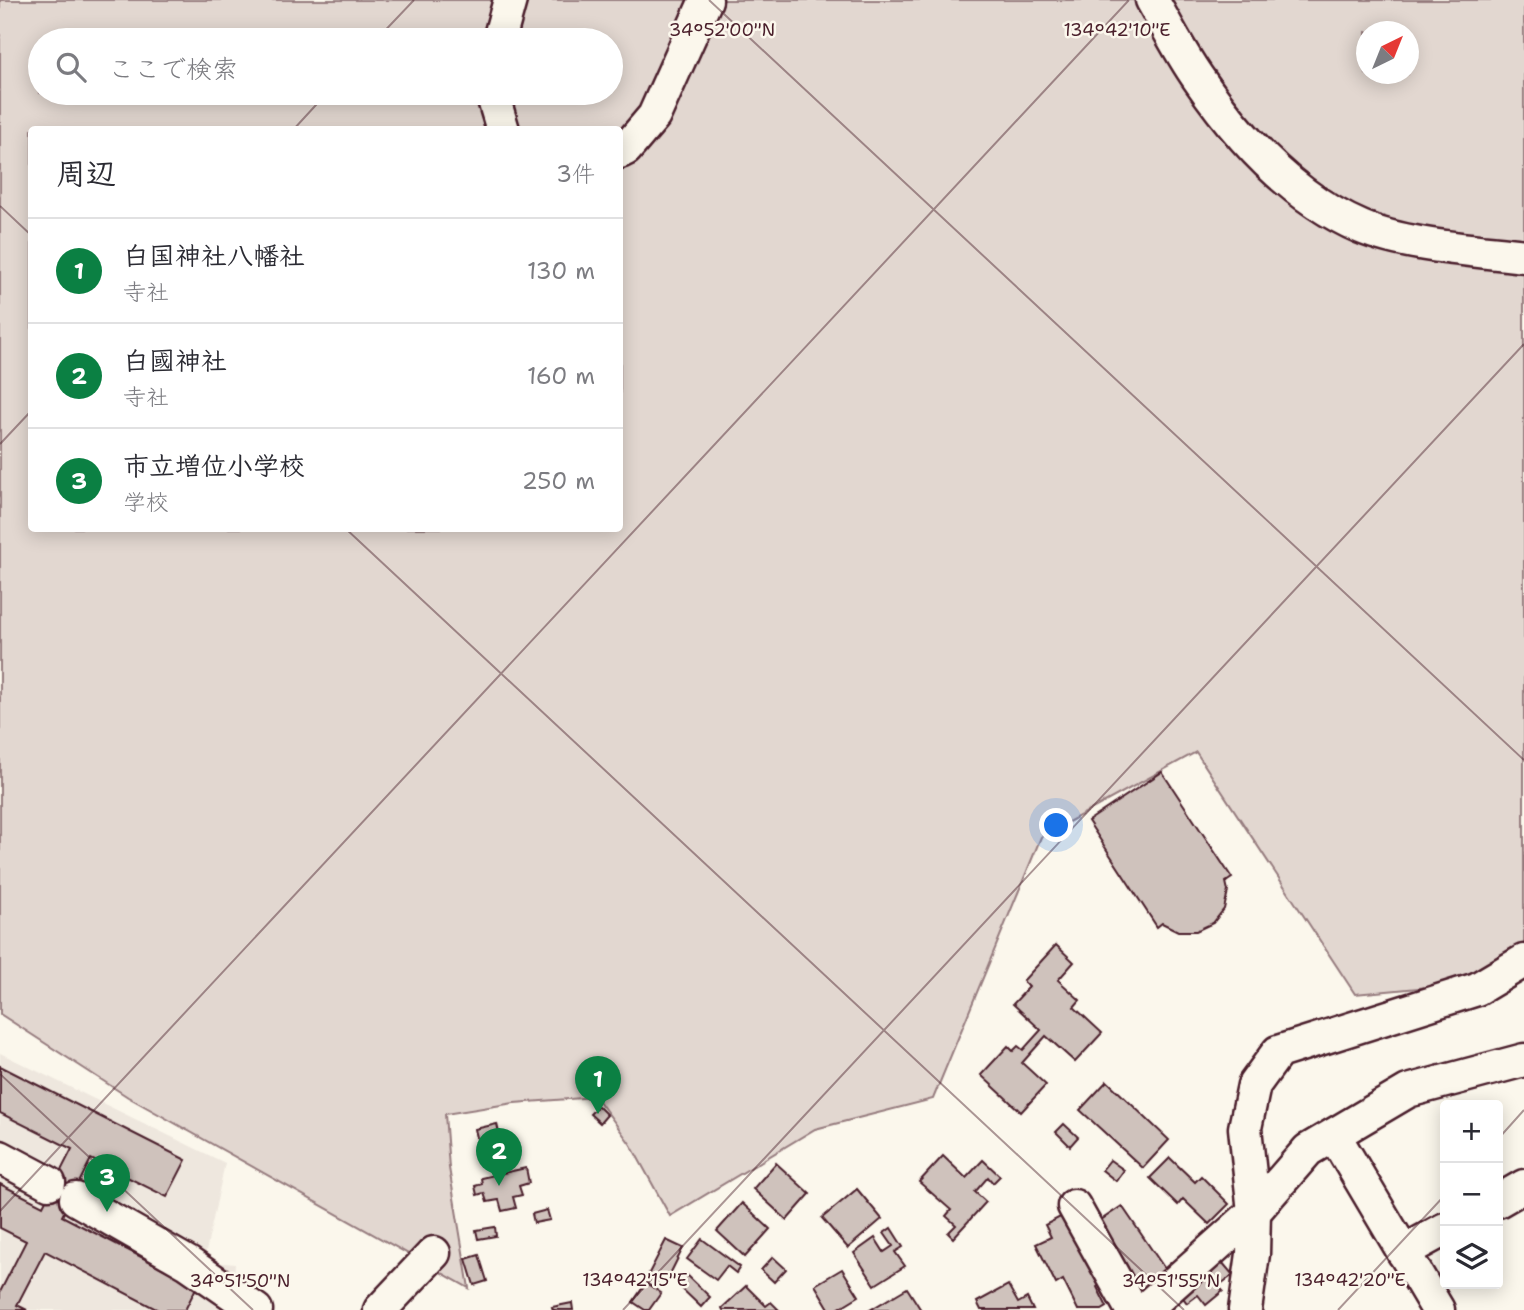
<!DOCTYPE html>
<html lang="ja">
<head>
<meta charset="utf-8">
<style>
	body { margin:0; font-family:"Shantell Sans","Klee One",sans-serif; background:#f7f7f7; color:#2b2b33 }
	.controls { position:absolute; right:21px; bottom:21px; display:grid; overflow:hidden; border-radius:7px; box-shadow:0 4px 18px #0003 }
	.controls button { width:63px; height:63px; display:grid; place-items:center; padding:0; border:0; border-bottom:2px solid #e1e1e2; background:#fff; color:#2b2b33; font:35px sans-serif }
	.compass { position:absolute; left:1356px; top:21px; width:63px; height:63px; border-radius:50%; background:#fff; box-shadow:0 4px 18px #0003; rotate:43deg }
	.you { position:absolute; left:1057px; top:826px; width:24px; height:24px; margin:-18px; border:5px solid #fff; border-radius:50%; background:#1a73e8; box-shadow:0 0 0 10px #1a73e833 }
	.badge { display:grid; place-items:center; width:46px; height:46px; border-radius:50%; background:#0b8043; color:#fff; font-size:23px; font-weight:700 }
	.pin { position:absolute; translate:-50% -58px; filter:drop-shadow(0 2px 4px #0008) }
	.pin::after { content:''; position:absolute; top:37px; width:24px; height:21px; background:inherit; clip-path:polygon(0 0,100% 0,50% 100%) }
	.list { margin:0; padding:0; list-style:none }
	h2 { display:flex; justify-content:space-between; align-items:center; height:91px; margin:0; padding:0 28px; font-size:30px }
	h2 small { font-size:23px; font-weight:400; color:#7c7c81 }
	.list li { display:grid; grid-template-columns:46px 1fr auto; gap:21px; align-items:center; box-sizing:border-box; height:105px; padding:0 28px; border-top:2px solid #e1e1e2 }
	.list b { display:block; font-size:26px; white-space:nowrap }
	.list p { margin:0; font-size:23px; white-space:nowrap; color:#7c7c81 }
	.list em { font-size:23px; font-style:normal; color:#7c7c81 }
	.icon { flex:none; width:38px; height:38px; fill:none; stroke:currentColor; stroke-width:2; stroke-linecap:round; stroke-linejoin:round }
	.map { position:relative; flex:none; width:1524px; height:1310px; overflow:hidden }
	.search { position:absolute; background:#fff; box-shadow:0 4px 18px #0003; left:28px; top:28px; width:595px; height:77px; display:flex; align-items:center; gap:18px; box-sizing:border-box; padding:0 24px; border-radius:38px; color:#7c7c81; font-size:26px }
	.panel { position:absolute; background:#fff; box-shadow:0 4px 18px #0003; left:28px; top:126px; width:595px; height:406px; border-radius:7px }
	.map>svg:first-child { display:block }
	.built { fill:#eee7de }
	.green { fill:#e2d7d0; stroke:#967b7e; stroke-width:2; fill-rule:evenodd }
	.building { fill:#cfc2bc; stroke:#4a1f2b; stroke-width:2 }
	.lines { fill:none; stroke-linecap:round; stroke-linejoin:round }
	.minor-casing { stroke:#4a1f2b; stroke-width:37 }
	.minor { stroke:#fbf7ec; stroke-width:32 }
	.ticks { fill:none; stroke:#4a1f2b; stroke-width:2; stroke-opacity:0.45 }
	.ticks-label { font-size:18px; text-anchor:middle; fill:#4a1f2b; stroke:#fbf7ec; stroke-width:5; stroke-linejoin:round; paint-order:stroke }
</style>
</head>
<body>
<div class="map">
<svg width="1524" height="1310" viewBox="0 0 1524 1310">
	<rect width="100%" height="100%" fill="#fbf7ec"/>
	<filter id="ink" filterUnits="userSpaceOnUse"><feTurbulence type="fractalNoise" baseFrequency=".0143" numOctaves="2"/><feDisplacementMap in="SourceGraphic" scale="14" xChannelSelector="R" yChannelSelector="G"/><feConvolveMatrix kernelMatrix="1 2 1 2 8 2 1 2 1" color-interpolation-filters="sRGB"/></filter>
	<g filter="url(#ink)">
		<path class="built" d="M0,1053L225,1163L204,1261L235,1264L231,1310H0Z"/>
		<path class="green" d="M0,0H1524V978L1355,994L1196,752L1041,837L933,1099L815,1129L670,1216L631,1145L596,1097L514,1103L445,1114L449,1168L469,1288L128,1097L0,1014ZM1366,32H1408V74H1366ZM40,40H611V93H40ZM32,130H620V528H32Z"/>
		<g class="building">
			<path d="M1162,772L1232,878L1226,882L1228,891L1224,909L1213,923L1196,931H1178L1162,923L1157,927L1088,821Z"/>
			<path d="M1056,945L1074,962L1058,980L1080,1000L1074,1007L1102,1033L1075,1062L1046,1036L1022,1063L1046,1085L1021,1112L981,1075L1008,1046L1013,1051L1018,1046L1023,1050L1041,1030L1013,1004L1029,987L1023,981Z"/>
			<path d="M0,1066L186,1160L167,1197L91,1159L62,1216L197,1286L185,1310H158L45,1251L17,1305L27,1310H0V1292L26,1241L0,1228V1184L43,1206L72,1149L0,1113Z"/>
			<path d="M1107,1081L1169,1140L1143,1168L1080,1110Z"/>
			<path d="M598,1106L607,1115L600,1123L590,1114Z"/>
			<path d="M497,1124L502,1146L498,1147L503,1173L526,1168L529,1183L519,1186L522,1195L513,1197L516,1208L502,1211L499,1200L487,1202L484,1193L477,1195L475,1186L482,1184L481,1178L494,1175L488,1149L480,1151L475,1129Z"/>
			<path d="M1064,1124L1078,1137L1070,1146L1056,1132Z"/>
			<path d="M943,1156L966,1178L983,1160L1000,1176L993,1183L988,1177L975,1192L986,1202L953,1238L948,1233L956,1225L946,1216L951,1210L919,1182Z"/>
			<path d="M1170,1158L1195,1182L1201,1176L1229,1204L1209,1224L1183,1199L1178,1205L1150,1178Z"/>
			<path d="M1110,1160L1124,1170L1116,1181L1102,1170Z"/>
			<path d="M776,1163L810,1194L787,1220L753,1189Z"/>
			<path d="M857,1189L882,1219L848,1248L822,1218Z"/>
			<path d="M742,1203L770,1229L745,1257L717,1231Z"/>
			<path d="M1122,1206L1167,1272L1140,1290L1095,1224Z"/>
			<path d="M547,1210L550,1220L534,1223L532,1214Z"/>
			<path d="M1066,1214L1101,1284L1097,1287L1107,1307L1102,1310H1078L1063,1280L1056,1284L1036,1244L1051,1237L1045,1225Z"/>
			<path d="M495,1227L496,1236L478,1239L476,1230Z"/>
			<path d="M891,1228L903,1247L895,1252L905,1266L875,1285L854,1253L875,1238L884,1252L893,1246L884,1233Z"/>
			<path d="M702,1239L740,1267L736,1273L727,1266L716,1280L687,1259Z"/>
			<path d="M666,1240L683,1248L664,1286L647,1277Z"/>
			<path d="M479,1255L487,1281L474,1285L466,1259Z"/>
			<path d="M773,1257L786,1269L774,1282L761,1270Z"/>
			<path d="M1222,1262L1233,1275L1218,1286L1223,1291L1206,1305L1198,1295L1187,1303L1178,1291Z"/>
			<path d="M842,1269L859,1296L836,1310H830L815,1285Z"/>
			<path d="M687,1275L710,1297L701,1307L678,1285Z"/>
			<path d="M646,1283L661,1293L649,1310H645L633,1302Z"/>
			<path d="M1008,1285L1018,1303L1027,1298L1033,1310H981L977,1302Z"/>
			<path d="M746,1286L766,1306L771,1302L779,1310H723L722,1308Z"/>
			<path d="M907,1288L921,1310H870Z"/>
			<path d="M572,1303L573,1310H553L552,1307Z"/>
		</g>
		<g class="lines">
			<g class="minor-casing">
				<g id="minor">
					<path d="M1152,0C1167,26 1181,54 1198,78C1239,138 1293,198 1361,227C1405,246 1476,250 1524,256"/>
					<path d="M499,40L510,0"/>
					<path d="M492,93L503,130"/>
					<path d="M620,152L626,149L654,116L706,0"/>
					<path d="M1334,1135L1438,1310"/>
					<path d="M0,1157L49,1183"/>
					<path d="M76,1199L188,1263L256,1310"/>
					<path d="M1498,1201L1524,1186"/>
					<path d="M1074,1206L1132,1310"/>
					<path d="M1403,1252L1445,1229"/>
					<path d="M380,1310L434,1253"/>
					<path d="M1144,1310L1254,1212L1308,1150L1408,1091L1524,1060"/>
					<path d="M1245,1310L1253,1254L1254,1212L1245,1128L1254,1085L1278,1052L1477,989L1524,961"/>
				</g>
			</g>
			<use href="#minor" class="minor"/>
		</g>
	</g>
	<path class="ticks" d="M709,0L1524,760M376,40L414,0M293,130L327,93M0,206L32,236M0,444L32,410M345,528L1184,1310M0,1074L253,1310M1498,1139L1524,1110M0,1211L1129,0M623,1310L1524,344M1338,1310L1445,1195"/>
	<g class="ticks-label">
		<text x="722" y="36">34°52'00"N</text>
		<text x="1117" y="36">134°42'10"E</text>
		<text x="635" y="1286">134°42'15"E</text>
		<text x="1350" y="1286">134°42'20"E</text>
		<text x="240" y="1287">34°51'50"N</text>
		<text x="1171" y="1287">34°51'55"N</text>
	</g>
</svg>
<div class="controls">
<button>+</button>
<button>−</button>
<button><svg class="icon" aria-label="layers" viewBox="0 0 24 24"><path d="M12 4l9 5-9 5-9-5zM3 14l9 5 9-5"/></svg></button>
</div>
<svg class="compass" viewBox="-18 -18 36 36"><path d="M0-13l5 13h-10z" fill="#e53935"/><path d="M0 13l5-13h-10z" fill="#7c7c81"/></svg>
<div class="you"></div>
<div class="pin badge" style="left:598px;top:1114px">1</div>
<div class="pin badge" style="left:499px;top:1186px">2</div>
<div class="pin badge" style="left:107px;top:1212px">3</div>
<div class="search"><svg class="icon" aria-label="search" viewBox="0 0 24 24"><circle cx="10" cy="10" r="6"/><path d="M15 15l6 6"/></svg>ここで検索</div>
<section class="panel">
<h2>周辺<small>3件</small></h2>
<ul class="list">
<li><span class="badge">1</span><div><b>白国神社八幡社</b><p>寺社</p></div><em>130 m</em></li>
<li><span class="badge">2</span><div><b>白國神社</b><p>寺社</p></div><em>160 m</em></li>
<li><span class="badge">3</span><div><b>市立増位小学校</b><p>学校</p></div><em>250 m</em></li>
</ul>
</section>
</div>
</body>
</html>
